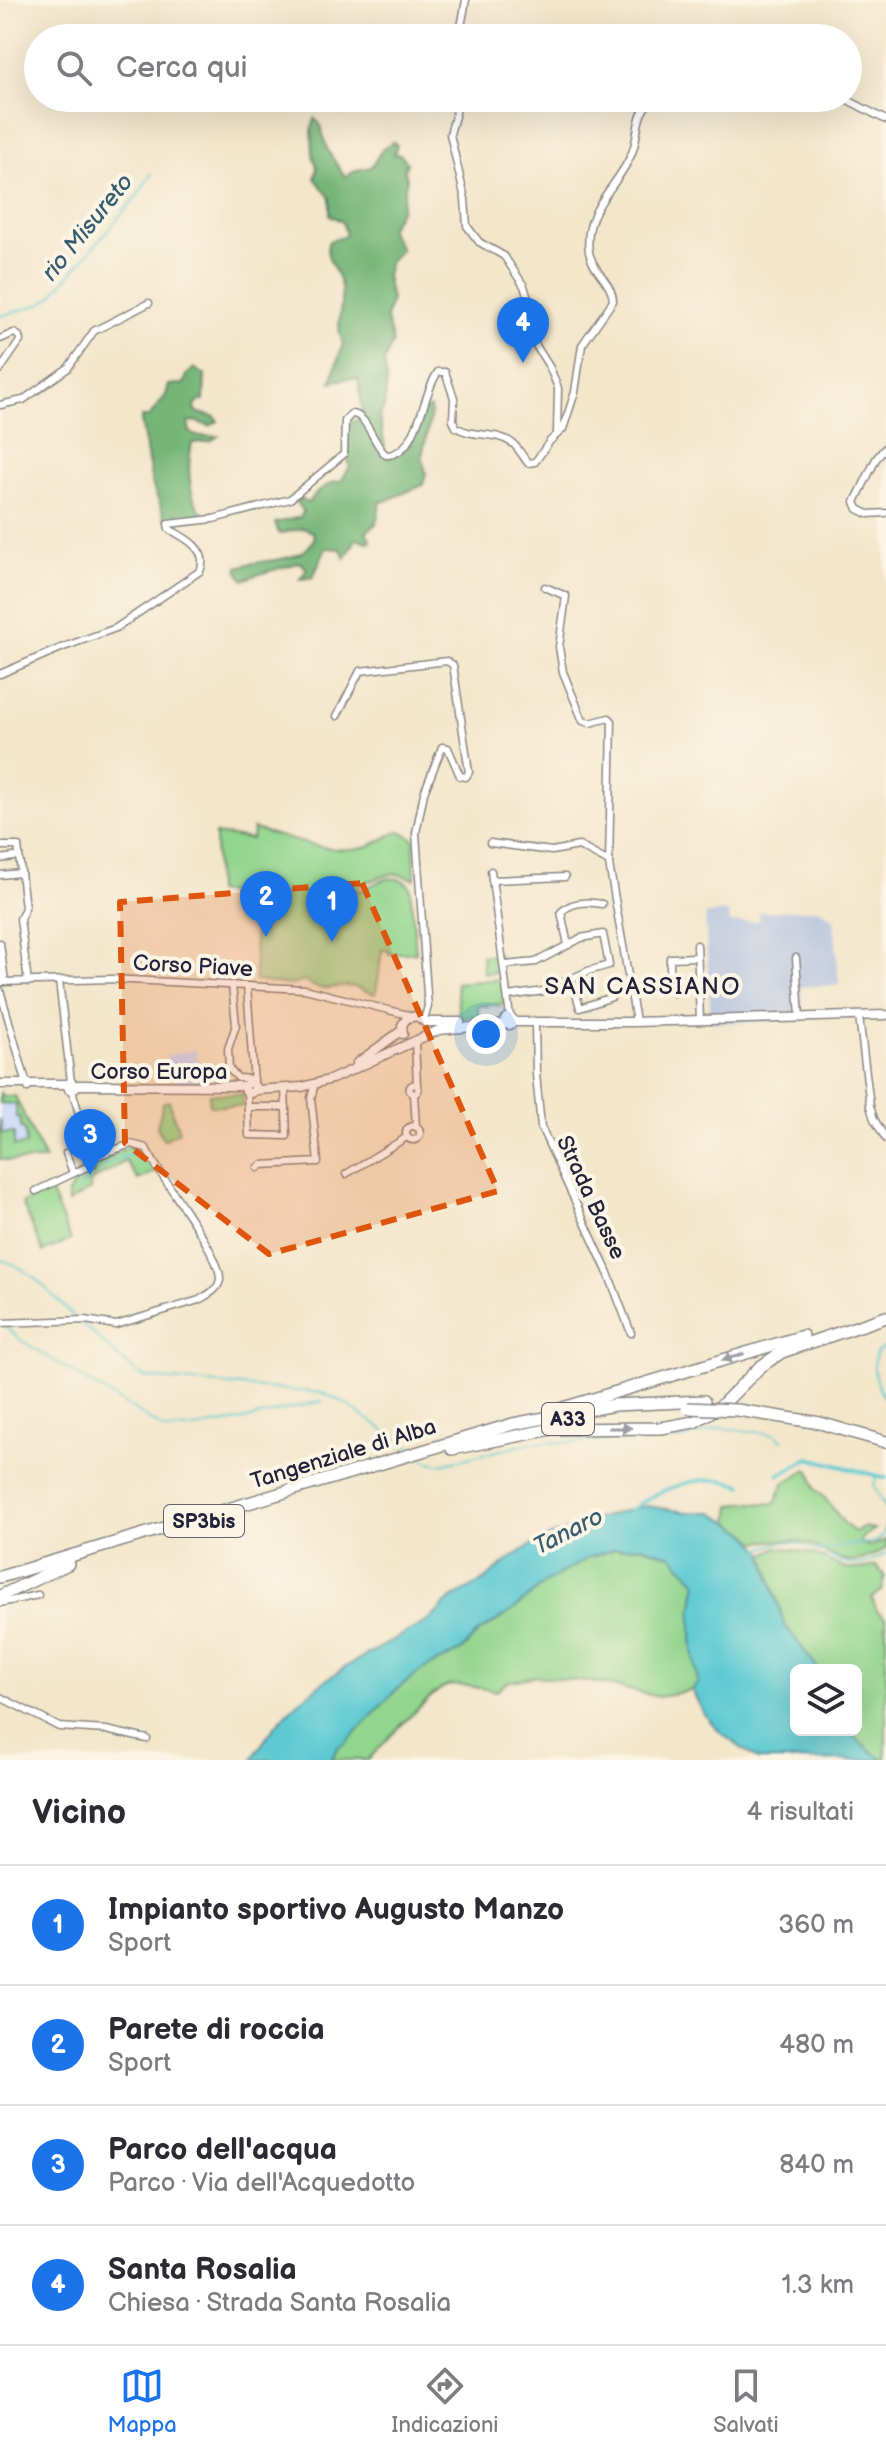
<!DOCTYPE html>
<html lang="it">
<head>
<meta charset="utf-8">
<style>
	body { margin:0; font-family:"Balsamiq Sans",sans-serif; background:#f2f2f3; color:#2b2b33 }
	.controls { position:absolute; right:24px; bottom:24px; display:grid; overflow:hidden; border-radius:12px; box-shadow:0 8px 32px #0002 }
	.controls button { width:72px; height:72px; display:grid; place-items:center; padding:0; border:0; border-bottom:2px solid #e1e1e2; background:#fff; color:#2b2b33; font:40px sans-serif }
	.you { position:absolute; left:486px; top:1034px; width:28px; height:28px; margin:-20px; border:6px solid #fff; border-radius:50%; background:#1a73e8; box-shadow:0 0 0 12px #1a73e833 }
	.badge { display:grid; place-items:center; width:52px; height:52px; border-radius:50%; background:#1a73e8; color:#fff; font-size:26px; font-weight:700 }
	.pin { position:absolute; translate:-50% -66px; filter:drop-shadow(0 2px 4px #0008) }
	.pin::after { content:''; position:absolute; top:42px; width:28px; height:24px; background:inherit; clip-path:polygon(0 0,100% 0,50% 100%) }
	.list { margin:0; padding:0; list-style:none }
	h2 { display:flex; justify-content:space-between; align-items:center; height:104px; margin:0; padding:0 32px; font-size:34px }
	h2 small { font-size:26px; font-weight:400; color:#7c7c81 }
	.list li { display:grid; grid-template-columns:52px 1fr auto; gap:24px; align-items:center; box-sizing:border-box; height:120px; padding:0 32px; border-top:2px solid #e1e1e2 }
	.list b { display:block; font-size:30px; white-space:nowrap }
	.list p { margin:0; font-size:26px; white-space:nowrap; color:#7c7c81 }
	.list em { font-size:26px; font-style:normal; color:#7c7c81 }
	.icon { flex:none; width:44px; height:44px; fill:none; stroke:currentColor; stroke-width:2; stroke-linecap:round; stroke-linejoin:round }
	.map { position:relative; flex:none; width:886px; height:1760px; overflow:hidden }
	.search { position:absolute; background:#fff; box-shadow:0 8px 32px #0002; left:24px; right:24px; top:24px; height:88px; display:flex; align-items:center; gap:20px; box-sizing:border-box; padding:0 28px; border-radius:44px; color:#7c7c81; font-size:30px }
	.sheet { height:584px; background:#fff }
	nav { display:flex; justify-content:space-around; align-items:center; box-sizing:border-box; height:112px; border-top:2px solid #e1e1e2; background:#fff; font-size:22px; color:#7c7c81 }
	nav a { display:grid; justify-items:center; gap:4px }
	nav .on { color:#1a73e8 }
	.map>svg:first-child { display:block }
	.built { fill:#cddbfa }
	.industrial { fill:#b9c5de }
	.green { fill:#92d58d; stroke:#5a7c64; stroke-width:2 }
	.forest { fill:#75b678; stroke:#4c6c5a; stroke-width:2 }
	.water { fill:#5dcad2; stroke:#407686; stroke-width:2 }
	.lines { fill:none; stroke-linecap:round; stroke-linejoin:round }
	.stream { stroke:#5dcad2; stroke-width:2 }
	.canal { stroke:#5dcad2; stroke-width:4 }
	.minor-casing { stroke:#8a8482; stroke-width:9 }
	.major-casing { stroke:#8a8482; stroke-width:11 }
	.highway-casing { stroke:#8a8482; stroke-width:14 }
	.minor { stroke:#fff; stroke-width:6 }
	.major { stroke:#fff; stroke-width:8 }
	.highway { stroke:#fff; stroke-width:11 }
	.highway-bridge-casing { stroke:#8a8482; stroke-width:14; stroke-linecap:butt }
	.highway-bridge { stroke:#fff; stroke-width:11 }
	.oneway { fill:#9c9ca7 }
	.marked { fill:#de560e; fill-opacity:0.2; stroke:#de560e; stroke-width:6; stroke-dasharray:16 10; stroke-linejoin:round }
	.labels { text-anchor:middle; stroke-width:8; stroke-linejoin:round; paint-order:stroke }
	.shield { fill:#fcf5e5; stroke:#63616e; stroke-width:2 }
	.shield-label { font-size:20px; font-weight:bold; fill:#22223b }
	.street-label { font-size:22px; fill:#22223b; stroke:#fcf5e5 }
	.water-label { font-size:24px; font-style:italic; fill:#375d70; stroke:#fcf5e5 }
	.neighbourhood-label { font-size:24px; letter-spacing:2px; fill:#22223b; stroke:#fcf5e5 }
</style>
</head>
<body>
<div class="map">
<svg width="886" height="1760" viewBox="0 0 886 1760">
	<rect width="100%" height="100%" fill="#fcf5e5"/>
	<filter id="ink" filterUnits="userSpaceOnUse"><feTurbulence type="fractalNoise" baseFrequency=".0125" numOctaves="2"/><feDisplacementMap in="SourceGraphic" scale="16" xChannelSelector="R" yChannelSelector="G"/><feConvolveMatrix kernelMatrix="1 2 1 2 8 2 1 2 1" color-interpolation-filters="sRGB"/></filter>
	<filter id="wash" filterUnits="userSpaceOnUse"><feTurbulence type="fractalNoise" baseFrequency=".006" numOctaves="4" result="noise"/><feDisplacementMap in="SourceGraphic" scale="32" xChannelSelector="R" yChannelSelector="G"/><feGaussianBlur stdDeviation="1.8" result="paint"/><feColorMatrix in="noise" values="0 0 0 0 0 0 0 0 0 0 0 0 0 0 0 0 0 1.4 0 .05"/><feComposite in="paint" operator="in"/></filter>
	<g filter="url(#wash)">
		<rect width="100%" height="100%" fill="#f3e6ca"/>
		<g class="built">
			<path d="M195,1049L205,1081L174,1082L166,1056Z"/>
			<path d="M0,1093L2,1096H15L45,1160L11,1161L0,1159Z"/>
		</g>
		<path class="industrial" d="M819,909L834,918L839,985L801,987L803,1021L711,1023L705,914L728,912L730,923L759,921V912Z"/>
		<g class="green">
			<path d="M253,829C288,837 330,856 366,847C379,843 389,834 401,831L414,839L415,879L394,873L366,882L349,894C370,891 390,866 410,886L416,952L389,954L388,950H382C379,966 380,978 375,994C367,992 357,987 349,986C330,986 324,994 304,981L292,985L255,981L254,895L216,892L215,834L252,839Z"/>
			<path d="M499,954L501,972L483,973L482,956Z"/>
			<path d="M503,979L505,1004L478,1006V1016L459,1017L456,983Z"/>
			<path d="M0,1093L2,1096H15L45,1160L11,1161L0,1159V1119L2,1133H14V1146L26,1145L25,1129L21,1128L20,1117H16V1104L0,1103Z"/>
			<rect x="209" y="1094" width="34" height="12"/>
			<path d="M169,1101L179,1131L164,1140L157,1127L163,1103Z"/>
			<path d="M130,1146L145,1150L157,1171L138,1180L126,1161L90,1182V1190L68,1203V1194L78,1177L76,1174L95,1165L96,1160L100,1161Z"/>
			<path d="M50,1191L71,1240L43,1252L22,1203Z"/>
			<path d="M807,1469L810,1471L815,1489C832,1501 838,1522 855,1532L863,1527L875,1529L862,1538L860,1544L871,1546L886,1540V1548C866,1561 851,1566 829,1554C821,1550 814,1545 806,1543C789,1539 772,1541 756,1542L745,1532L729,1522L731,1506C746,1499 759,1506 775,1503L784,1483Z"/>
			<path d="M641,1546L672,1556L698,1582C689,1617 692,1647 698,1682L692,1690L659,1697L599,1683L536,1676L507,1682L497,1691C482,1689 462,1683 447,1686C434,1689 380,1747 368,1760H331L339,1746L397,1689L423,1669L461,1651L478,1633L512,1611L546,1582L588,1558L615,1549Z"/>
			<path d="M777,1547C791,1549 808,1551 821,1557C846,1569 848,1572 876,1566L885,1576L882,1590L872,1598L877,1611L886,1618V1760L879,1758L845,1730H856V1670H819L784,1624L764,1555Z"/>
		</g>
		<g class="forest">
			<path d="M315,119L320,124L328,151L345,177L357,170L371,167L383,148L393,142L397,145L394,154L401,155L407,163L404,171L407,177L401,209L389,229L401,250L390,261L386,275L391,300L386,318L393,342L384,362L387,382L384,408L379,416L385,446L382,455L387,458C412,454 417,429 426,409L430,408L431,414L422,457L426,473L423,485L380,503L376,524L366,532L371,540L369,542L356,539L345,559L341,549L326,548L313,577L300,579L307,569L300,562C281,569 263,571 244,580L238,572V567C263,557 304,565 314,538L313,532L303,528L279,534L275,523L301,517L303,511L295,499L300,498L308,503C315,493 329,481 341,481L350,467C347,459 348,455 348,446C348,431 344,423 361,418L362,408L358,379L350,378L331,382L343,343C334,326 344,307 341,288C339,271 322,258 329,241L343,237L346,233L342,222L330,215V198L315,178L317,167L313,155L312,129Z"/>
			<path d="M194,368L205,375L204,400L198,402L194,409L199,413L215,417L218,421L210,426L194,421L188,423L190,432L196,436H218L211,441L192,443C187,466 187,502 208,518L166,520L152,484L141,421V417H149L166,395L169,385L184,384L187,375Z"/>
		</g>
		<path class="water" d="M646,1506L686,1512H713L745,1532L762,1550L784,1624L819,1670H796V1730H845L883,1760H758L721,1733L704,1714L692,1690L698,1682C691,1645 689,1619 697,1582L672,1556L641,1546L615,1549L588,1558L546,1582L512,1611L478,1633L461,1651L423,1669L397,1689L345,1744L339,1746L331,1760H252C294,1687 357,1661 427,1621C435,1616 442,1607 449,1601C459,1593 470,1589 481,1582C496,1572 509,1558 525,1549C555,1531 611,1513 646,1506Z"/>
		<g class="lines">
			<g class="stream">
				<path d="M0,316L41,304L51,297L138,195L152,173"/>
				<path d="M80,1188C96,1170 111,1158 135,1154L142,1163"/>
				<path d="M0,1260C29,1265 53,1297 74,1317"/>
				<path d="M82,1324L138,1374L147,1378L323,1393L343,1402L410,1448"/>
				<path d="M6,1326L19,1339L166,1430L195,1428L239,1421L322,1401"/>
				<path d="M886,1347L877,1351C870,1368 876,1386 886,1401"/>
				<path d="M422,1457L428,1462L441,1464L532,1443L678,1440L721,1428L775,1434L783,1441"/>
				<path d="M876,1475L874,1486L886,1509"/>
				<path d="M760,1550C766,1548 772,1544 778,1543C822,1536 841,1586 886,1553"/>
				<path d="M816,1550L875,1542L883,1536L886,1524"/>
			</g>
			<g class="canal">
				<path d="M779,1475L809,1458L886,1478"/>
				<path d="M630,1511C659,1488 706,1470 743,1486"/>
			</g>
		</g>
	</g>
	<g filter="url(#ink)">
		<g class="lines">
			<g class="minor-casing">
				<g id="minor">
					<path d="M459,38L466,0"/>
					<path d="M460,98L450,134L465,199L467,226L479,242L504,256L524,286L530,305V336L550,368L558,388L557,433"/>
					<path d="M844,98L886,120"/>
					<path d="M0,339L14,333L19,336L20,341L0,370"/>
					<path d="M0,405L23,400L68,368L94,331L149,303"/>
					<path d="M886,447L876,459L855,502L858,509L868,514L886,513"/>
					<path d="M545,587L566,596L559,647L563,672L583,721L590,723L609,718L612,721L609,864L636,1022"/>
					<path d="M0,674L61,648L116,628L200,571C210,550 184,537 169,529L168,524L213,519L290,499L344,454L345,421L351,414C367,413 373,444 386,455C419,455 422,393 438,372H445L454,398L453,420L456,427C472,438 496,431 512,443C518,447 523,457 528,463L535,462L550,441L563,429L575,392L582,345L613,301C613,283 592,271 589,252C583,207 618,188 632,153C640,132 634,114 654,98"/>
					<path d="M337,716L360,671L447,661L453,665L469,772L466,777L460,776L448,748L442,747L424,793L416,833L427,994"/>
					<path d="M490,843L552,851L579,846L609,862"/>
					<path d="M0,846H18L25,908L20,919L28,982"/>
					<path d="M0,859L14,857"/>
					<path d="M491,871L510,1017"/>
					<path d="M0,875L21,873"/>
					<path d="M492,880L565,877"/>
					<path d="M0,943L5,982"/>
					<path d="M568,945L561,912C572,901 587,901 602,904"/>
					<path d="M697,945L700,1020"/>
					<path d="M796,958L800,1017"/>
					<path d="M505,965L536,962L581,938L603,934L609,965L588,971L544,991L508,996"/>
					<path d="M572,979L580,1008L612,997"/>
					<path d="M670,979V958L697,957"/>
					<path d="M59,981L71,1082"/>
					<path d="M0,982L111,979L305,989L412,1016"/>
					<path d="M232,985L236,1025L228,1049L229,1069L238,1078L254,1079"/>
					<path d="M247,986L254,1084"/>
					<path d="M0,990L28,1088"/>
					<path d="M674,993L673,980H698"/>
					<path d="M859,1016L870,1106L874,1119L886,1139"/>
					<path d="M424,1020L428,1006L427,996"/>
					<path d="M535,1024L536,1074L541,1127L608,1273L631,1333"/>
					<path d="M415,1042L417,1085"/>
					<circle cx="414" cy="1089" r="4.5"/>
					<path d="M247,1091L249,1135L287,1136L285,1089"/>
					<path d="M414,1094L416,1127"/>
					<path d="M248,1107H286"/>
					<circle cx="413" cy="1133" r="7"/>
					<path d="M66,1153L73,1173"/>
					<path d="M258,1168L262,1165L318,1162L311,1098L315,1084"/>
					<path d="M346,1174L407,1137"/>
					<path d="M36,1191L93,1164L94,1157"/>
					<path d="M0,1323L85,1320L116,1325L199,1300C207,1295 219,1290 220,1279C221,1253 159,1177 146,1148L131,1144L94,1157L88,1144L72,1090"/>
					<path d="M0,1603L38,1595"/>
					<path d="M0,1697L59,1727L106,1730L147,1739"/>
				</g>
			</g>
			<g class="major-casing">
				<g id="major">
					<circle cx="509" cy="1021" r="4"/>
					<path d="M425,1022H460"/>
					<path d="M513,1022H633L886,1015"/>
					<path d="M403,1034L402,1025L407,1018L417,1016L425,1022"/>
					<path d="M357,1063L401,1031"/>
					<circle cx="250" cy="1088" r="5"/>
					<path d="M0,1084H67L71,1082L75,1088L69,1089L67,1084"/>
					<path d="M75,1085L244,1086"/>
					<path d="M256,1090L302,1087L332,1079L439,1030L506,1024"/>
				</g>
			</g>
			<g class="highway-casing">
				<g id="highway">
					<path d="M563,1408L803,1336"/>
					<path d="M737,1410L820,1423L886,1442"/>
					<path d="M452,1449L552,1429L661,1428L694,1422L722,1405L760,1367L782,1352L886,1317"/>
					<path d="M0,1577L513,1424L614,1405L704,1401"/>
					<path d="M0,1596L68,1564"/>
				</g>
			</g>
			<use href="#minor" class="minor"/>
			<use href="#major" class="major"/>
			<use href="#highway" class="highway"/>
			<g class="highway-bridge-casing">
				<path id="highway-bridge" d="M687,1408L737,1410"/>
			</g>
			<use href="#highway-bridge" class="highway-bridge"/>
		</g>
		<defs><path id="oneway-solid" d="M-6-.8H1V-3.2L6.5 0L1 3.2V.8H-6Z" transform="scale(2)"/></defs>
		<g class="oneway">
			<use href="#oneway-solid" transform="translate(733 1357) rotate(163)"/>
			<use href="#oneway-solid" transform="translate(620 1428)"/>
		</g>
	</g>
	<path class="marked" d="M362,883L498,1191L269,1254L125,1143L120,902Z"/>
	<g class="labels">
		<g class="shield">
			<rect x="542" y="1403" width="52" height="32" rx="6"/>
			<rect x="164" y="1505" width="80" height="32" rx="6"/>
		</g>
		<g class="shield-label">
			<text x="568" y="1426">A33</text>
			<text x="204" y="1528">SP3bis</text>
		</g>
		<g class="street-label">
			<text transform="translate(193 965) rotate(3)" y="8">Corso Piave</text>
			<text x="159" y="1079">Corso Europa</text>
			<text transform="translate(592 1197) rotate(65)" y="8">Strada Basse</text>
			<text transform="translate(343 1453) rotate(-17)" y="8">Tangenziale di Alba</text>
		</g>
		<g class="water-label">
			<text transform="translate(87 227) rotate(-51)" y="8">rio Misureto</text>
			<text transform="translate(568 1531) rotate(-27)" y="8">Tanaro</text>
		</g>
		<g class="neighbourhood-label">
			<text x="643" y="994">SAN CASSIANO</text>
		</g>
	</g>
</svg>
<div class="controls">
<button><svg class="icon" aria-label="layers" viewBox="0 0 24 24"><path d="M12 4l9 5-9 5-9-5zM3 14l9 5 9-5"/></svg></button>
</div>
<div class="you"></div>
<div class="pin badge" style="left:332px;top:942px">1</div>
<div class="pin badge" style="left:266px;top:937px">2</div>
<div class="pin badge" style="left:90px;top:1175px">3</div>
<div class="pin badge" style="left:523px;top:363px">4</div>
<div class="search"><svg class="icon" aria-label="search" viewBox="0 0 24 24"><circle cx="10" cy="10" r="6"/><path d="M15 15l6 6"/></svg>Cerca qui</div>
</div>
<section class="sheet">
<h2>Vicino<small>4 risultati</small></h2>
<ul class="list">
<li><span class="badge">1</span><div><b>Impianto sportivo Augusto Manzo</b><p>Sport</p></div><em>360 m</em></li>
<li><span class="badge">2</span><div><b>Parete di roccia</b><p>Sport</p></div><em>480 m</em></li>
<li><span class="badge">3</span><div><b>Parco dell'acqua</b><p>Parco · Via dell'Acquedotto</p></div><em>840 m</em></li>
<li><span class="badge">4</span><div><b>Santa Rosalia</b><p>Chiesa · Strada Santa Rosalia</p></div><em>1.3 km</em></li>
</ul>
</section>
<nav>
<a class="on"><svg class="icon" aria-label="map" viewBox="0 0 24 24"><path d="M3 6l6-2 6 2 6-2v14l-6 2-6-2-6 2zM9 4v14M15 6v14"/></svg>Mappa</a>
<a><svg class="icon" aria-label="directions" viewBox="0 0 24 24"><path d="M12 3l9 9-9 9-9-9zM9 14v-3h6M13 9l2 2-2 2"/></svg>Indicazioni</a>
<a><svg class="icon" aria-label="saved" viewBox="0 0 24 24"><path d="M7 4h10v16l-5-4-5 4z"/></svg>Salvati</a>
</nav>
</body>
</html>
